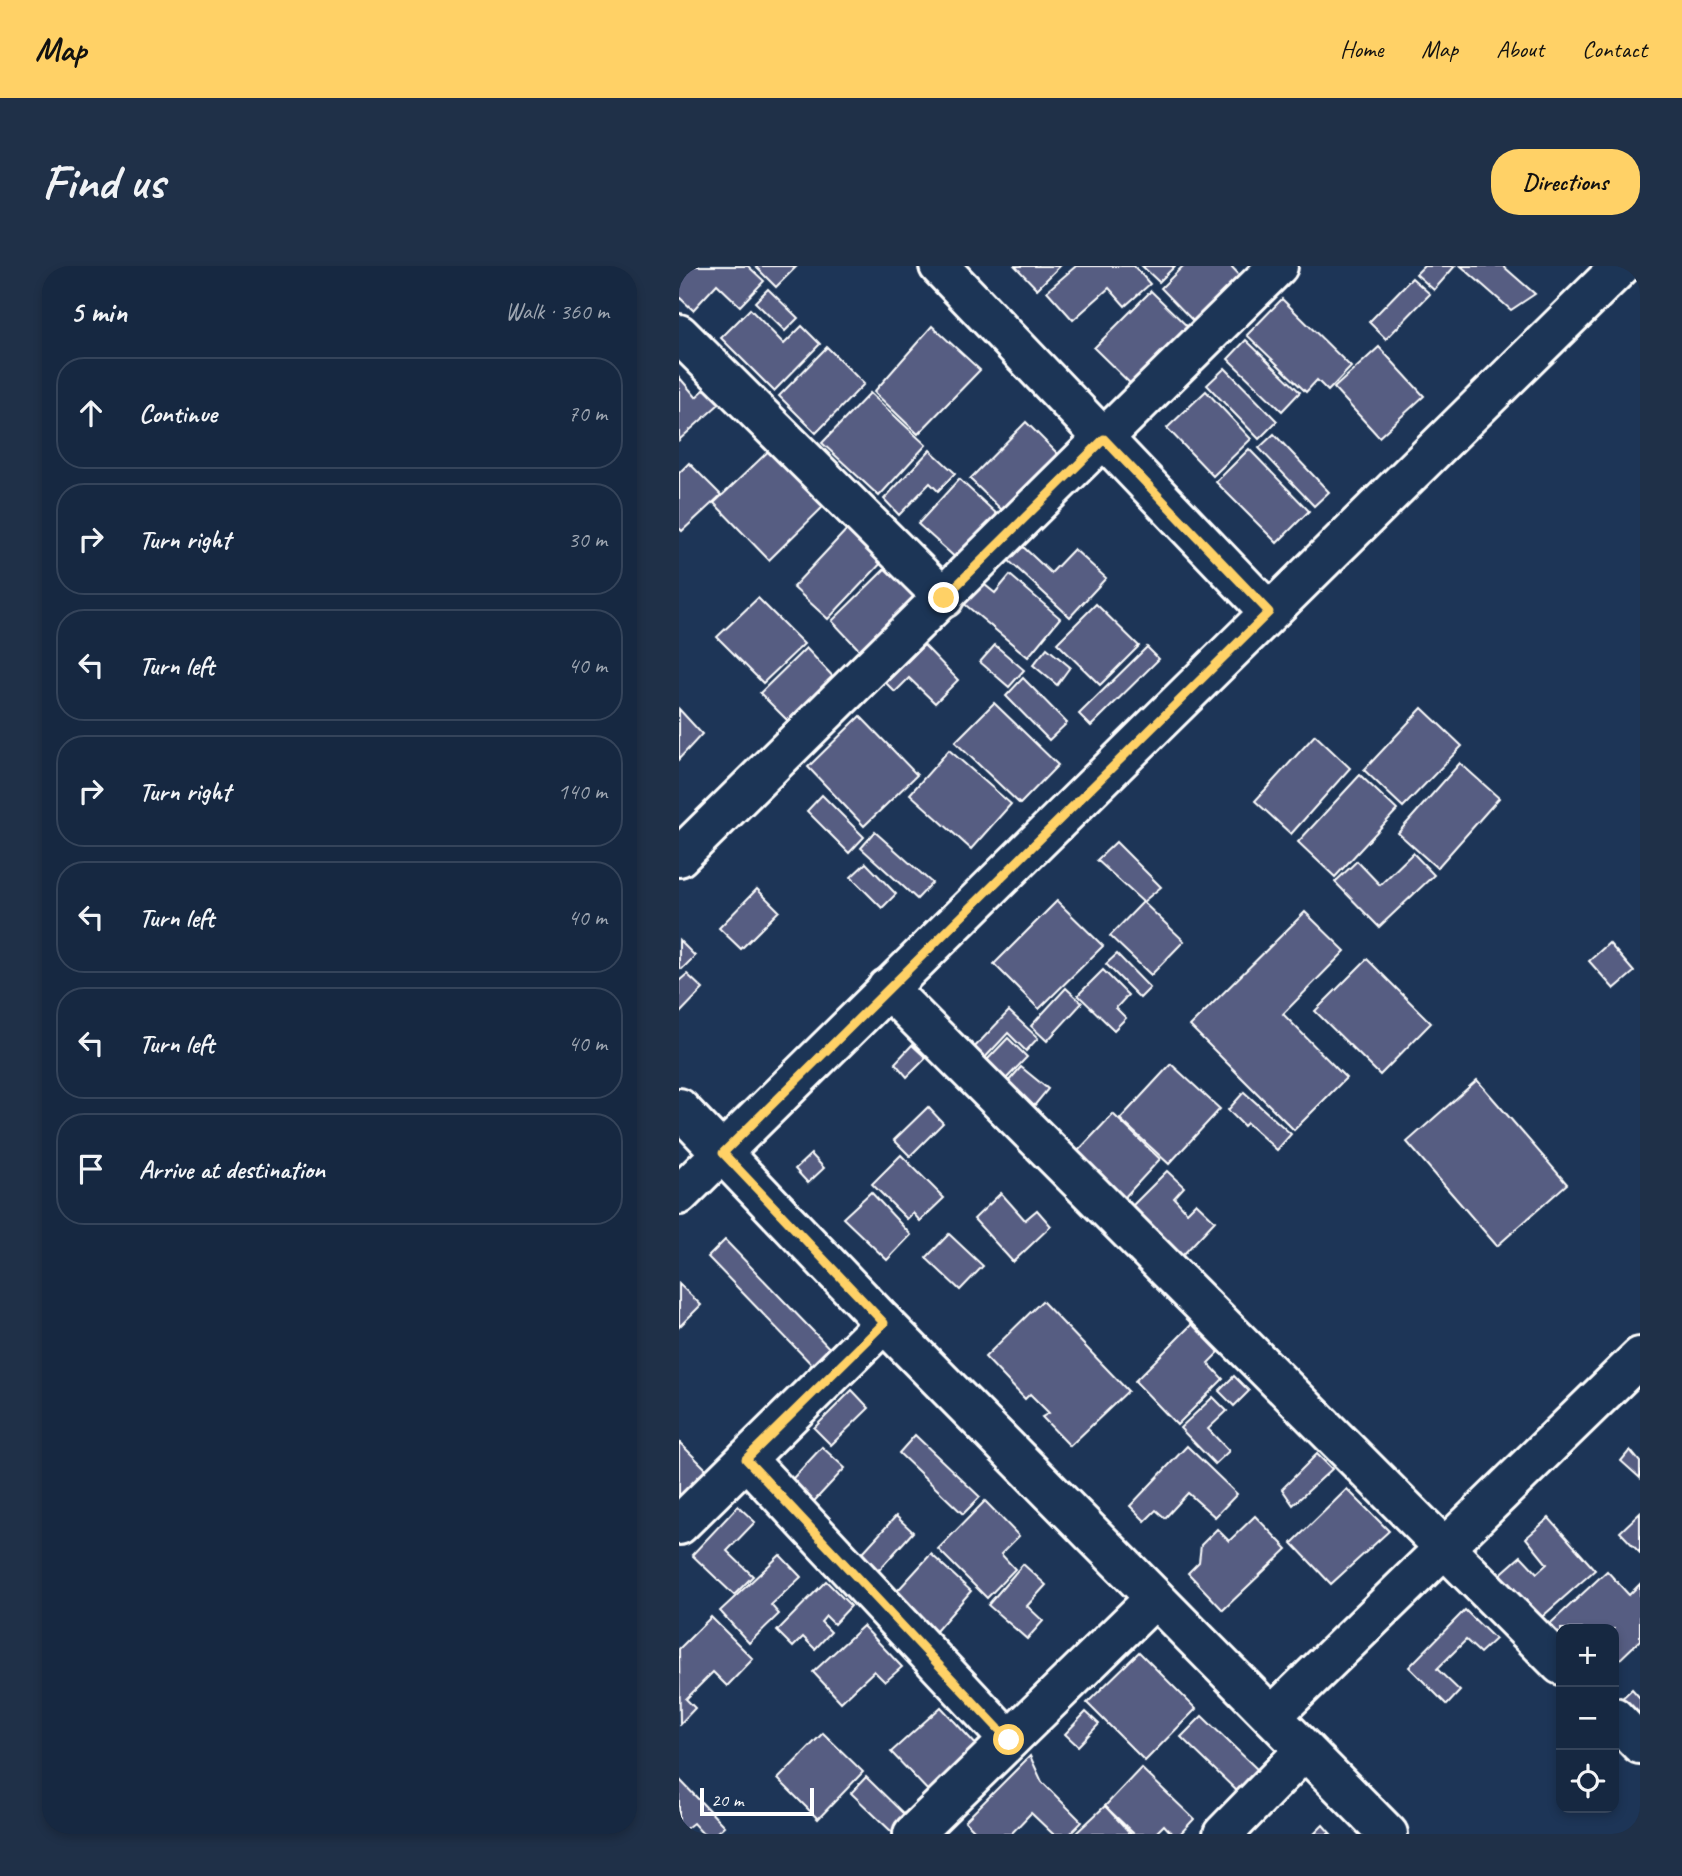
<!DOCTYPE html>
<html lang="en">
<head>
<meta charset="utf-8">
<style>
	body { margin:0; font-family:Caveat,sans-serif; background:#1f3048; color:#f1f3f6 }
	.controls { position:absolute; right:21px; bottom:21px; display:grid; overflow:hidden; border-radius:14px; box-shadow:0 4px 10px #0003 }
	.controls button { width:63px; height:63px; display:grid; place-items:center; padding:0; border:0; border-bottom:2px solid #35445a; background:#162841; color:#f1f3f6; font:35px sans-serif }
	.scale { position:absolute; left:21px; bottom:18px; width:114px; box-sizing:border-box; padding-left:7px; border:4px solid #fff; border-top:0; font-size:19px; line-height:24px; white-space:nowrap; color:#fff; -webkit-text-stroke:5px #1d3557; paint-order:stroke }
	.stop { position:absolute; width:21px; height:21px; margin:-16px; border:5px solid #ffd166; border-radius:50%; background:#fff }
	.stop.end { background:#ffd166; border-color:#fff; box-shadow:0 2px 7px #0008 }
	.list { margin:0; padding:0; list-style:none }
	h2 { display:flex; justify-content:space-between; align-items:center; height:91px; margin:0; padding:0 28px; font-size:30px }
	h2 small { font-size:23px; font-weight:400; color:#9ea6b1 }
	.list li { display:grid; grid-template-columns:46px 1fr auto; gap:21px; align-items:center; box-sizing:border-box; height:112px; margin:0 14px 14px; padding:0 14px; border:2px solid #35445a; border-radius:28px }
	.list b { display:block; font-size:26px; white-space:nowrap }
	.list em { font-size:23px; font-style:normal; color:#9ea6b1 }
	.icon { flex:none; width:38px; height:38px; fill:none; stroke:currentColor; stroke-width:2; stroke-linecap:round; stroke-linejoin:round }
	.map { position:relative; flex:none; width:961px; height:1568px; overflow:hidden; border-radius:28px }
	header { display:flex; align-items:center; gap:42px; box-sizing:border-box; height:98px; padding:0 35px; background:#ffd166; color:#111 }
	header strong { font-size:33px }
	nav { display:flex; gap:38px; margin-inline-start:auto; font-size:24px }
	.intro { display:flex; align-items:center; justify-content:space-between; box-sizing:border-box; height:168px; padding:0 42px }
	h1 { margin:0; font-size:49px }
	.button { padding:18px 32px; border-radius:28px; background:#ffd166; color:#111; font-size:24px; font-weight:700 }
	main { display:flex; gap:42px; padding:0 42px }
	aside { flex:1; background:#162841; border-radius:28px; box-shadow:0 4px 10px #0003 }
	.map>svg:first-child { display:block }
	.building { fill:#575d82; stroke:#fff; stroke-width:2 }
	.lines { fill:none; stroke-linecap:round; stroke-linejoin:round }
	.minor-casing { stroke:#fff; stroke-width:44 }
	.minor { stroke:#1d3557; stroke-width:38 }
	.route { stroke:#ffd166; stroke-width:9 }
</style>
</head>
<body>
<header>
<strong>Map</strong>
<nav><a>Home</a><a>Map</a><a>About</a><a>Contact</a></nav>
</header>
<div class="intro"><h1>Find us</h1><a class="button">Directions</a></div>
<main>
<aside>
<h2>5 min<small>Walk · 360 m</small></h2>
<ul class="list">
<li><svg class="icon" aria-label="ahead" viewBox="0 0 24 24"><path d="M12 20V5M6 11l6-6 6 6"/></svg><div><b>Continue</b></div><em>70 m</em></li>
<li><svg class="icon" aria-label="right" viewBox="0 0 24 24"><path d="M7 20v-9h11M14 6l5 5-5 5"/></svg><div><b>Turn right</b></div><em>30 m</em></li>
<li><svg class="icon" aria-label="left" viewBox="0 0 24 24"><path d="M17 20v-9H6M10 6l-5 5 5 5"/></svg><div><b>Turn left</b></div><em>40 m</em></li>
<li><svg class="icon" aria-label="right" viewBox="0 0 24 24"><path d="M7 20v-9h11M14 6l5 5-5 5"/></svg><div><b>Turn right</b></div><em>140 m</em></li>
<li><svg class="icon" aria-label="left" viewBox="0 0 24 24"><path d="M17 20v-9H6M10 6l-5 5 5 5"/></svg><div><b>Turn left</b></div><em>40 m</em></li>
<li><svg class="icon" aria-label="left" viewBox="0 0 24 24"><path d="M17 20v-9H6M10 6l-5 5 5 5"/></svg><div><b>Turn left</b></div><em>40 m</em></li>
<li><svg class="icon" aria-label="arrive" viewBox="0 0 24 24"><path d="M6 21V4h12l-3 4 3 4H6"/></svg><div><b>Arrive at destination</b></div></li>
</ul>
</aside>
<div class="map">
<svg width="961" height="1568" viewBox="0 0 961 1568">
	<rect width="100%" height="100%" fill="#1d3557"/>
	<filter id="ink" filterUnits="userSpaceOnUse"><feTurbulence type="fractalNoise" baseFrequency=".0143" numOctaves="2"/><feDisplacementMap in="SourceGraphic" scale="14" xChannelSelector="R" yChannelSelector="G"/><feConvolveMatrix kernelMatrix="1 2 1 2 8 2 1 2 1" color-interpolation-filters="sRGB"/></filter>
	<g filter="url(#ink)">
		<g class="building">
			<path d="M0,0H69L85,15L61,40L38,18L14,44L0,31Z"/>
			<path d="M76,0H118L97,21Z"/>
			<path d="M336,0H381L358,23Z"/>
			<path d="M397,0H455L471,18L446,40L430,22L394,54L368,25Z"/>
			<path d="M463,0H496L480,16Z"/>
			<path d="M504,0H552L567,16L520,61L482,22Z"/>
			<path d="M745,0H776L755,24L737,8Z"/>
			<path d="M782,0H824L856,28L832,44Z"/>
			<path d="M733,12L751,28L707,73L690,56Z"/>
			<path d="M89,23L119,52L106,65L76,36Z"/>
			<path d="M472,25L515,67L458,124L415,82Z"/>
			<path d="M603,33L672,101L649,125L638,114L627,126L568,69Z"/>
			<path d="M71,43L105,78L123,60L141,78L95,125L42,72Z"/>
			<path d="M253,60L301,104L239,168L195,126Z"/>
			<path d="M567,74L621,126L603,145L549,93Z"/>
			<path d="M148,81L185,118L137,167L100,130Z"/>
			<path d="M700,81L745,130L700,171L655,122Z"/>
			<path d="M546,102L598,155L580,173L528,119Z"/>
			<path d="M0,111L17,131L35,115L49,130L0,174Z"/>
			<path d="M527,125L572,173L534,210L488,162Z"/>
			<path d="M191,127L247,179L200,230L143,177Z"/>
			<path d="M347,156L387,196L332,253L291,213Z"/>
			<path d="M595,168L650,226L635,240L580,182Z"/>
			<path d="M97,178L151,234L90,294L35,237Z"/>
			<path d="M570,183L630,245L598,277L537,216Z"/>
			<path d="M251,184L276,207L259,225L251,217L220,249L205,233Z"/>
			<path d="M10,197L42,229L3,265L0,262V207Z"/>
			<path d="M280,213L319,249L279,294L239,258Z"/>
			<path d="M172,259L207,292L149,353L114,321Z"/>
			<path d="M341,278L372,307L395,283L427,312L391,351L328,293Z"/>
			<path d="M212,297L246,333L187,391L153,355Z"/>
			<path d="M331,309L381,352L349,391L283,336L301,315L316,327Z"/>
			<path d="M79,332L125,378L84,417L38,371Z"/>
			<path d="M417,338L460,380L421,419L378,377Z"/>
			<path d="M245,379L279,414L256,437L230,412L216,426L207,417Z"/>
			<path d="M316,379L345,404L330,421L301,396Z"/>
			<path d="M468,381L480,393L412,460L400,448Z"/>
			<path d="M127,382L162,419L117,463L81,427Z"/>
			<path d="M368,382L391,401L378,419L354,399Z"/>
			<path d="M344,412L388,457L370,474L327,430Z"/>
			<path d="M315,437L379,499L341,538L276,476Z"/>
			<path d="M743,442L783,480L724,541L685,504Z"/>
			<path d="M0,443L23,468L0,493Z"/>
			<path d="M181,450L238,509L185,560L129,501Z"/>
			<path d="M636,469L671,502L612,568L576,535Z"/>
			<path d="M270,484L332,538L292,583L231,528Z"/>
			<path d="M781,497L820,532L758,602L719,567Z"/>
			<path d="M681,509L718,544L656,611L619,576Z"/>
			<path d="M143,529L185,571L170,587L128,545Z"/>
			<path d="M196,566L253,617L238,633L182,582Z"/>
			<path d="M437,576L482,621L464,636L418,594Z"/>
			<path d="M734,587L755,609L700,661L656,616L678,595L701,619Z"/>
			<path d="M187,597L217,628L203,642L172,611Z"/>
			<path d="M78,623L100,645L62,683L40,662Z"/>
			<path d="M378,635L424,680L360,743L315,698Z"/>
			<path d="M464,636L505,675L472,709L431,670Z"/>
			<path d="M626,646L666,685L604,748L667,812L615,864L511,760Z"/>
			<path d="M0,674L16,690L3,703L0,701Z"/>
			<path d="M930,677L955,706L935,723L910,695Z"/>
			<path d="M438,688L471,722L461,732L427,698Z"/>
			<path d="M688,693L752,757L701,809L636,745Z"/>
			<path d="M424,704L449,729L437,742L447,752L435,764L399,729Z"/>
			<path d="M8,708L24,723L0,748V715Z"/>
			<path d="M387,722L403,737L368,775L352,760Z"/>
			<path d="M330,745L359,772L347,785L329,767L301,797L290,787Z"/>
			<path d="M329,772L348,791L326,814L307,795Z"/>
			<path d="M233,779L247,792L228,811L216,797Z"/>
			<path d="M492,798L541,843L490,898L441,853Z"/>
			<path d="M342,801L369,823L355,840L328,817Z"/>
			<path d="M798,814L888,918L818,980L728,876Z"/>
			<path d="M565,826L612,868L598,884L568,857L565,860L549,844Z"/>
			<path d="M249,841L264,857L231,890L215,874Z"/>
			<path d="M434,848L481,893L445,932L397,887Z"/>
			<path d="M132,888L145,902L129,917L116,903Z"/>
			<path d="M222,889L265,932L241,955L234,947L228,953L193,918Z"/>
			<path d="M488,905L505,921L495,932L508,946L517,937L536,955L503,990L453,940Z"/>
			<path d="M192,926L232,969L208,994L164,952Z"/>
			<path d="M322,927L346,954L358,944L372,960L334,996L295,953Z"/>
			<path d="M270,968L304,1000L281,1024L247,992Z"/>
			<path d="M46,974L158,1090L140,1106L29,991Z"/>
			<path d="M0,1018L22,1039L0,1061Z"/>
			<path d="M363,1035L449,1125L391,1180L363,1151L370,1147L351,1128L346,1133L306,1091Z"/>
			<path d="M513,1058L540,1086L529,1097L544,1113L498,1159L456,1115Z"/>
			<path d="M555,1110L570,1125L555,1140L540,1125Z"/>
			<path d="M173,1124L190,1142L152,1179L135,1162Z"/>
			<path d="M534,1131L548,1145L529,1163L550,1185L536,1198L501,1162Z"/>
			<path d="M236,1169L301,1231L284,1248L220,1187Z"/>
			<path d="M0,1176L36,1212L0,1247Z"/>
			<path d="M508,1180L558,1228L536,1251L509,1227L486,1252L477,1244L466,1255L451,1240Z"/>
			<path d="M143,1181L166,1202L126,1245L103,1224Z"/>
			<path d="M951,1184L961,1196V1212L942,1195Z"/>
			<path d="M638,1188L653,1203L614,1239L603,1223Z"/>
			<path d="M668,1223L710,1265L652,1318L613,1277Z"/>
			<path d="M306,1235L340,1270L322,1288L336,1303L308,1332L259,1283Z"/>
			<path d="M59,1240L76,1256L48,1285L74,1310L55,1329L13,1289Z"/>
			<path d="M961,1247V1287L941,1266Z"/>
			<path d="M217,1250L234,1266L192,1313L174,1297Z"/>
			<path d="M576,1250L608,1283L544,1344L509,1307L520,1296L522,1279L538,1263L550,1275Z"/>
			<path d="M870,1252L916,1304L856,1357L817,1312L842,1290L858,1307L868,1298L847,1272Z"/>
			<path d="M252,1288L292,1325L251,1372L210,1334Z"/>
			<path d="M101,1289L122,1311L92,1339L100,1348L70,1377L41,1345Z"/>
			<path d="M344,1298L367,1319L348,1340L364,1355L348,1373L309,1339Z"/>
			<path d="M928,1305L950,1329L961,1318V1374L935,1399V1363H882V1388L862,1366Z"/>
			<path d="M147,1315L172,1340L155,1358L147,1350L142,1356L152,1366L136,1383L124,1371L114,1381L98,1365Z"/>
			<path d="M786,1344L816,1373L801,1387L787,1374L758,1403L781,1425L768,1439L730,1401Z"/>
			<path d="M32,1351L74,1393L48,1420L34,1406L7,1433L16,1442L1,1458L0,1383Z"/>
			<path d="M184,1360L223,1401L206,1416L195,1405L162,1436L134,1406Z"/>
			<path d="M460,1386L517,1443L466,1495L408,1437Z"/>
			<path d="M953,1423L961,1432V1450L936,1439Z"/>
			<path d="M262,1441L301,1483L252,1528L212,1486Z"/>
			<path d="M407,1446L420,1458L399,1480L386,1468Z"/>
			<path d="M523,1450L581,1506L560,1527L502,1471Z"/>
			<path d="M144,1467L184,1506L139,1553L99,1513Z"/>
			<path d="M351,1490L363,1516L403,1556L391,1568H374L352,1547L332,1568H299L286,1555Z"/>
			<path d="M462,1502L515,1553L501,1568H493L485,1559L476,1568H455L426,1540Z"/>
			<path d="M187,1511L229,1552L214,1567L172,1527Z"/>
			<path d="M0,1513L45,1560L36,1568H24L14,1557L0,1568Z"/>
			<path d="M426,1540L452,1568H396Z"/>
			<path d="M644,1559L652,1568H635Z"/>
		</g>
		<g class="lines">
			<g class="minor-casing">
				<g id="minor">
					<path d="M260,0L590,346"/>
					<path d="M0,68L265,332"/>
					<path d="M0,591L599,0"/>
					<path d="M208,722L882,1399"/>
					<path d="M0,842L205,1057L709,1568"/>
					<path d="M0,929L942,0"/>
					<path d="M67,1193L330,1474"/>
					<path d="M0,1259L205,1057"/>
					<path d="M593,1450L961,1091"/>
					<path d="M935,1451L961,1478"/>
					<path d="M234,1568L476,1332"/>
					<path d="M544,1568L626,1484"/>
				</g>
			</g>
			<use href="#minor" class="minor"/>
		</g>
	</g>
	<g class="lines" filter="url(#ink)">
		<path class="route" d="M265,332L425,173L590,346L44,887L205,1057L67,1193L330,1474"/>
	</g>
</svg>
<div class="controls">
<button>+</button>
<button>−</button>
<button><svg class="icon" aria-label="locate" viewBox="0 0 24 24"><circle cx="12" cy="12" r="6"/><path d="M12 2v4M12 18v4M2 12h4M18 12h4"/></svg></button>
</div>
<div class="scale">20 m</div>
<div class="stop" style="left:330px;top:1474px"></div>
<div class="stop end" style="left:265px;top:332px"></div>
</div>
</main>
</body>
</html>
